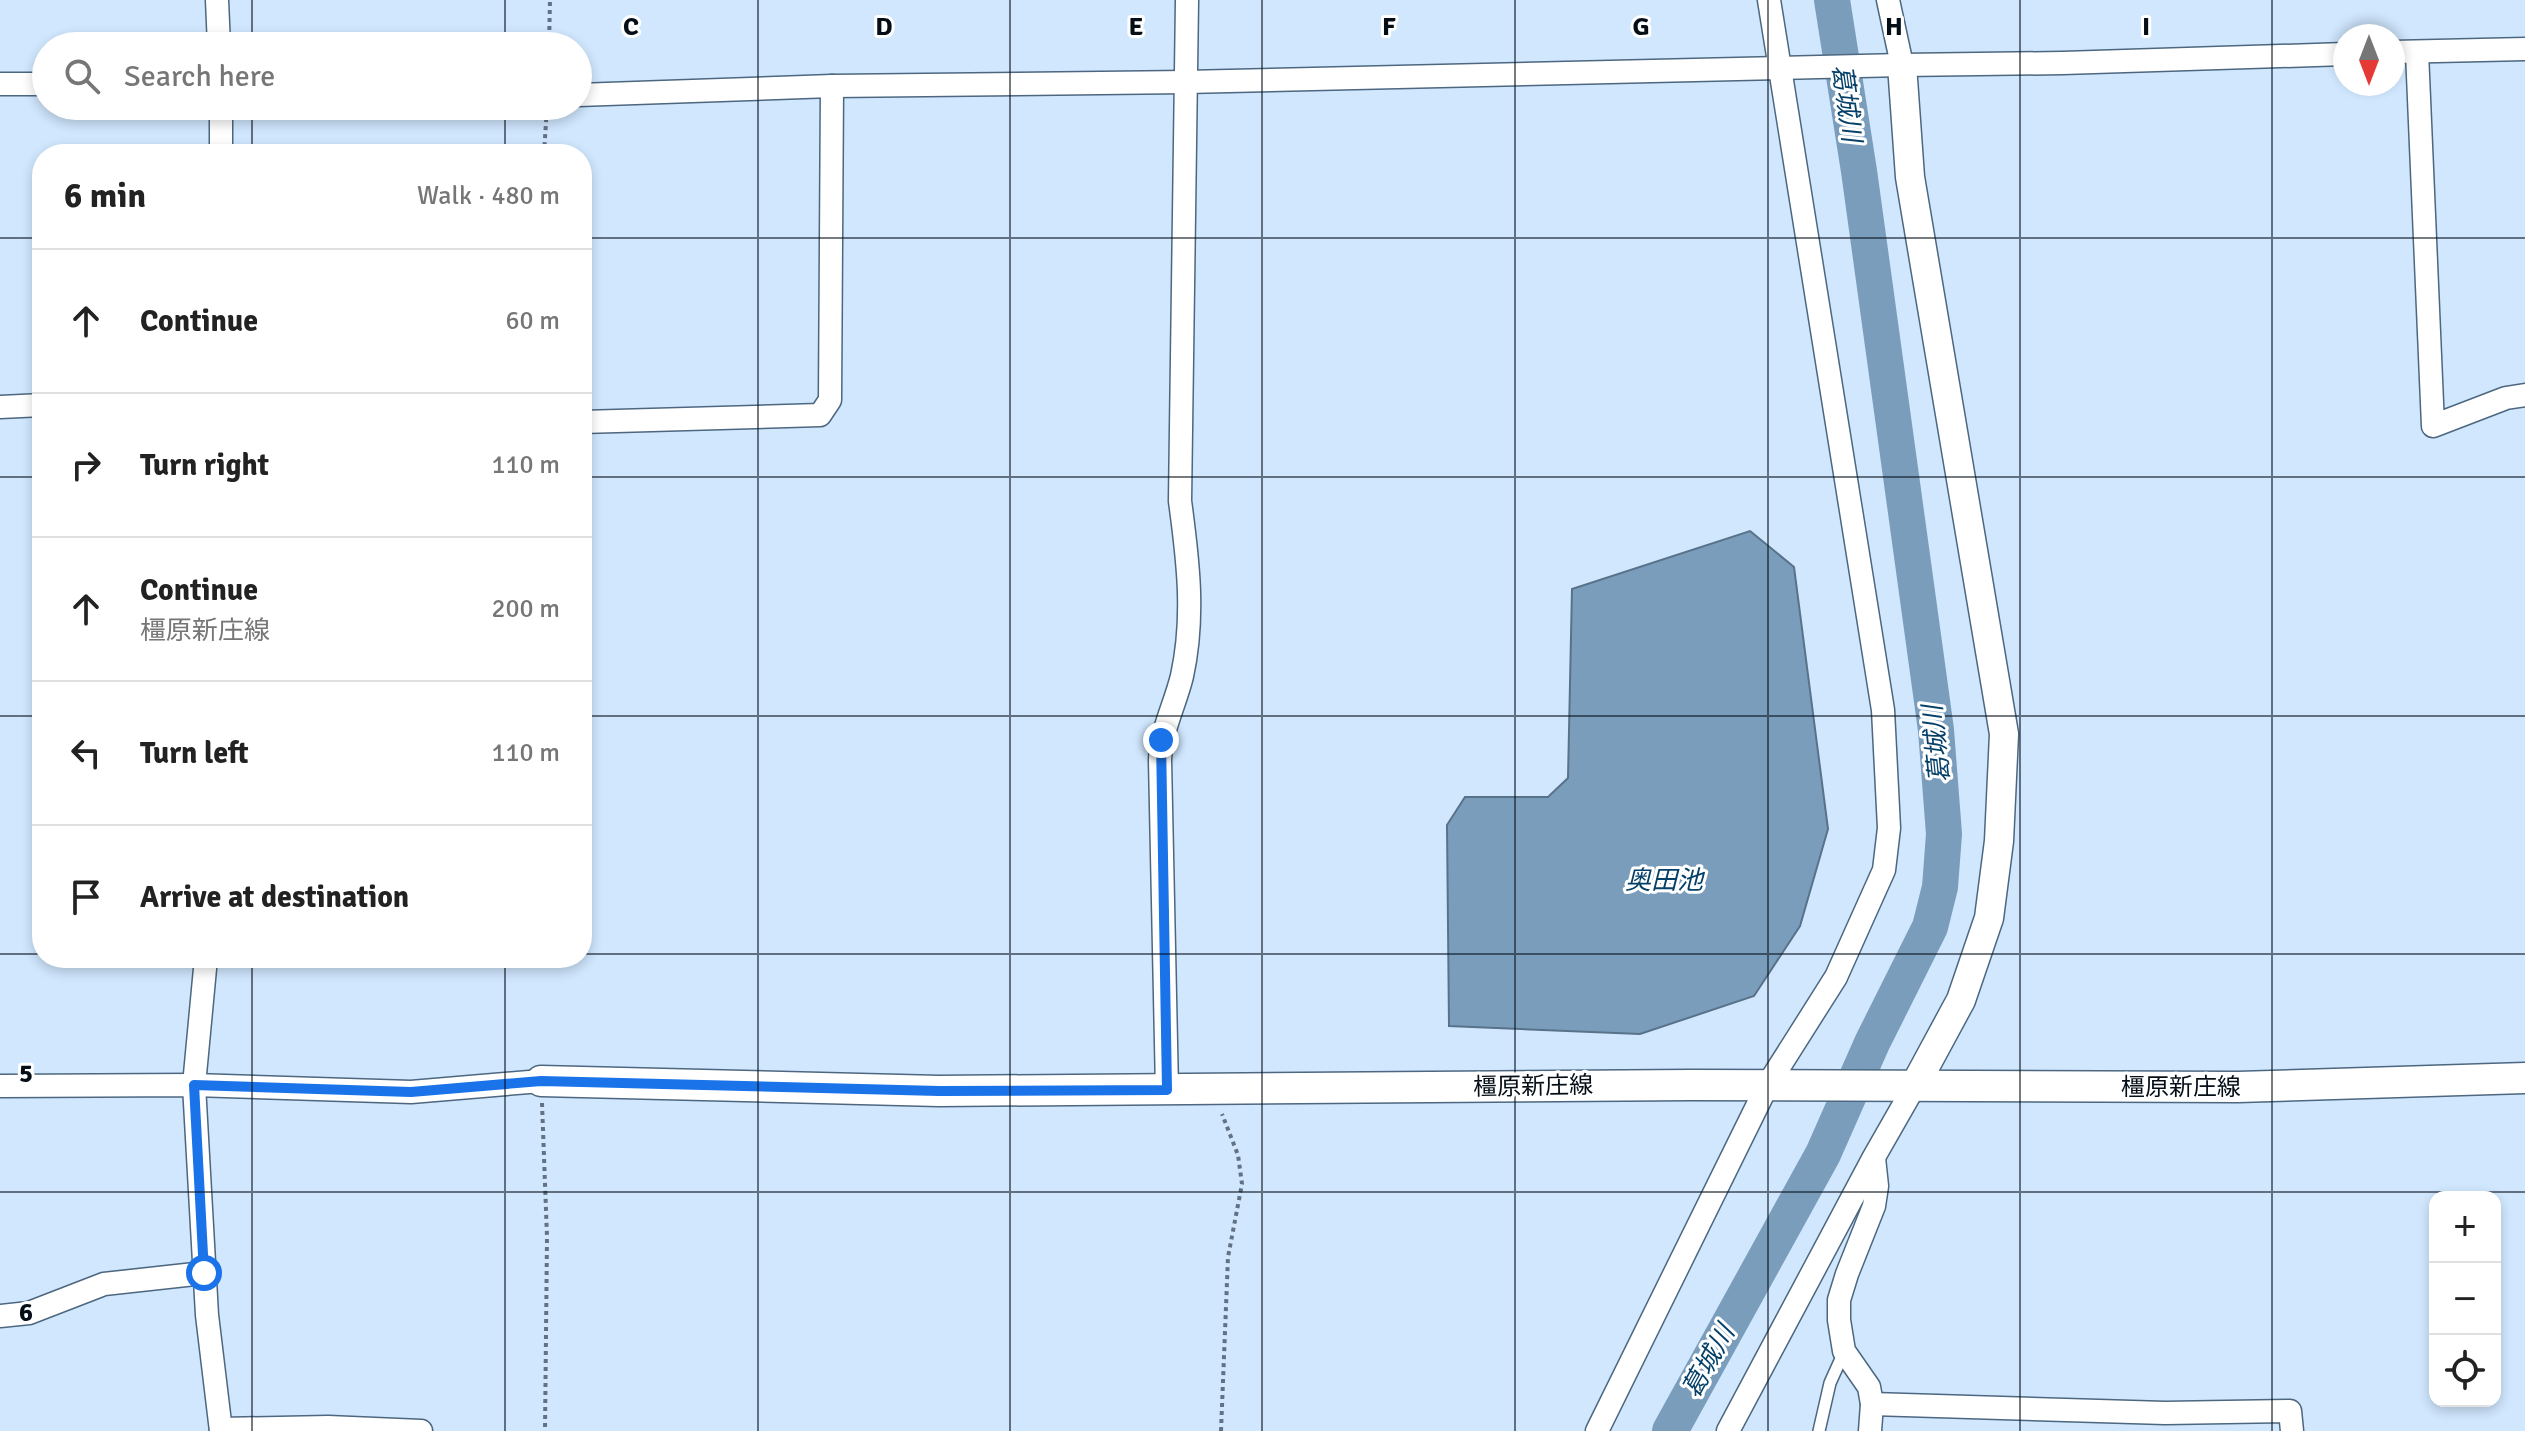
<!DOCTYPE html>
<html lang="en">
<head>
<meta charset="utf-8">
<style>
	body { margin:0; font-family:Signika,"Noto Sans JP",sans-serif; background:#f6f6f6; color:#222 }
	.controls { position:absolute; right:24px; bottom:24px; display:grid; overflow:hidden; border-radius:16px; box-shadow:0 4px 12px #0003 }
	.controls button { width:72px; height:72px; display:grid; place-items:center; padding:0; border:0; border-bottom:2px solid #e0e0e0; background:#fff; color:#222; font:40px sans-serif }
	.compass { position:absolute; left:2333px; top:24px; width:72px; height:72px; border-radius:50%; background:#fff; box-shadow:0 4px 12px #0003; rotate:180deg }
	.stop { position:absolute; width:24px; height:24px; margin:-18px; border:6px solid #1a73e8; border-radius:50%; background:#fff }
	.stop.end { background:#1a73e8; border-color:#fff; box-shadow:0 2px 8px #0008 }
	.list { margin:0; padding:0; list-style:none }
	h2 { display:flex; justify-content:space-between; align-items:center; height:104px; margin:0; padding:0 32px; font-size:34px }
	h2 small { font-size:26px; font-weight:400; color:#767676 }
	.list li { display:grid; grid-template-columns:52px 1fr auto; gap:24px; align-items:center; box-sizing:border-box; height:144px; padding:0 32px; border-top:2px solid #e0e0e0 }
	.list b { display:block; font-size:30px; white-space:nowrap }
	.list p { margin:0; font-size:26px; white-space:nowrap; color:#767676 }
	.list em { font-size:26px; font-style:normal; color:#767676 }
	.icon { flex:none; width:44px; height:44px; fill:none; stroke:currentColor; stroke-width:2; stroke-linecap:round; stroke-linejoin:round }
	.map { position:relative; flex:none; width:2525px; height:1431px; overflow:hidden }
	.search { position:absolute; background:#fff; box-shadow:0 4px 12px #0003; left:32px; top:32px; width:560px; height:88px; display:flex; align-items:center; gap:20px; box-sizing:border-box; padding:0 28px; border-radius:44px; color:#767676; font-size:30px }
	.panel { position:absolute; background:#fff; box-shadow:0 4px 12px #0003; left:32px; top:144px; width:560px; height:824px; border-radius:32px }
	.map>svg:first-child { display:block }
	.water { fill:#7b9dbc; stroke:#58728a; stroke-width:2 }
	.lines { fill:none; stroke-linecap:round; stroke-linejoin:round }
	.river { stroke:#7b9dbc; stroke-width:36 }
	.service-casing { stroke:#4c677f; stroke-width:14 }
	.minor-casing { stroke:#4c677f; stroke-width:25 }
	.tertiary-casing { stroke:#4c677f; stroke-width:31 }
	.secondary-casing { stroke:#4c677f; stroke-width:33 }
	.path { stroke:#637282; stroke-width:4; stroke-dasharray:4 4; stroke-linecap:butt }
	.service { stroke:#fff; stroke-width:11 }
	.minor { stroke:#fff; stroke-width:22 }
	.tertiary { stroke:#fff; stroke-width:28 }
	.secondary { stroke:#fff; stroke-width:30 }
	.route { stroke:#1a73e8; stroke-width:10 }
	.grid { fill:none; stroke:#050e17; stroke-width:2; stroke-opacity:0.55 }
	.labels { text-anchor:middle; stroke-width:6; stroke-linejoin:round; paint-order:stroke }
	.street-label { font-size:24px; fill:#050e17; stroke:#fff }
	.water-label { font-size:26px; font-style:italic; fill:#054069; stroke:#fff }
	.grid-label { font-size:26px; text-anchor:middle; font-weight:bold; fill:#050e17; stroke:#fff; stroke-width:6; stroke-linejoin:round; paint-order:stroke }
</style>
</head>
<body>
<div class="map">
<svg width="2525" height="1431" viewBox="0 0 2525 1431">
	<rect width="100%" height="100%" fill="#d0e7fe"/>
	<path class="water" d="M1750,531L1794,567L1828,829L1800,926L1754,996L1640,1034L1449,1026L1447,825L1465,797H1548L1568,778L1572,589Z"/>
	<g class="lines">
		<path class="river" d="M1670,1431L1823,1154L1872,1043L1930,927L1940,887L1944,834L1936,730L1859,171L1832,0"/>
		<g class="service-casing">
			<path id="service" d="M1819,1431L1830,1383L1844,1352"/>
		</g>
		<g class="minor-casing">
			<g id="minor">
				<path d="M217,0L219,46"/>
				<path d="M1888,0L1902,65"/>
				<path d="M2393,52L2525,49"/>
				<path d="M2417,52L2433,426L2506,398L2525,395"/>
				<path d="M0,84H46"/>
				<path d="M578,95L832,86L1186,82L1902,65L2063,63L2345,54"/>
				<path d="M221,106V154"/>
				<path d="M0,407L42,405"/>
				<path d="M582,422L820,415L830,400L832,86"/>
				<path d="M206,958L194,1085L207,1315L221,1431"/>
				<path d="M0,1086L194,1085L411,1092L541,1081"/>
				<path d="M1167,1090L1160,760C1161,730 1175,705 1182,676C1195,617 1188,560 1180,501L1187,0"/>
				<path d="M0,1316L29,1313L104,1284L204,1273"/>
				<path d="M1872,1404L2165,1413L2290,1411L2292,1431"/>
				<path d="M221,1429L328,1427L421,1431"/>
				<path d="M1597,1431L1767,1086L1836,977L1884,870L1889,828L1883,710L1769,0"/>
				<path d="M1728,1431L1874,1157L1914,1087"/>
				<path d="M1870,1431L1872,1404L1869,1387L1844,1351L1839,1320V1300L1847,1274L1874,1206L1877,1186L1874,1158"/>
			</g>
		</g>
		<g class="tertiary-casing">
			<path id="tertiary" d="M1902,65L1910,177L2004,734L1999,841L1989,918L1961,1000L1914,1087"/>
		</g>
		<g class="secondary-casing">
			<path id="secondary" d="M541,1081L939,1091L1691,1085L2238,1087L2525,1078"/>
		</g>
		<g class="path">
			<path d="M549,46L550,0"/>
			<path d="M544,154L547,106"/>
			<path d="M542,1103L547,1237L545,1431"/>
			<path d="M1221,1431L1228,1257L1242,1184L1238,1155L1222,1114"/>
		</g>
		<use href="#service" class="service"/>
		<use href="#minor" class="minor"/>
		<use href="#tertiary" class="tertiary"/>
		<use href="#secondary" class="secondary"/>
	</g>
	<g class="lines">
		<path class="route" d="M204,1273L194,1085L411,1092L541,1081L939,1091L1167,1090L1161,740"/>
	</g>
	<path class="grid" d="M252,0V46M505,0V46M758,0V1431M1010,0V1431M1262,0V1431M1515,0V1431M1768,0V1431M2020,0V1431M2272,0V1431M252,106V154M505,106V154M0,238H42M582,238H2525M0,477H42M582,477H2525M0,716H42M582,716H2525M0,954H42M582,954H2525M252,958V1431M505,958V1431M0,1192H2525"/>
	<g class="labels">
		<g class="street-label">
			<text transform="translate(1533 1086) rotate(-1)" y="8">橿原新庄線</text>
			<text x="2181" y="1095">橿原新庄線</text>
		</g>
		<g class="water-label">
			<text transform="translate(1847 103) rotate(82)" y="9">葛城川</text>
			<text transform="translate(1936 744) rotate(-96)" y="9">葛城川</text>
			<text x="1664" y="889">奥田池</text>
			<text transform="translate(1708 1361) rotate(-61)" y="9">葛城川</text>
		</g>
	</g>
	<g class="grid-label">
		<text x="631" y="35">C</text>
		<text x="884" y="35">D</text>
		<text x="1136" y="35">E</text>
		<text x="1389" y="35">F</text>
		<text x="1641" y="35">G</text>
		<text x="1894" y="35">H</text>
		<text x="2146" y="35">I</text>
		<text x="26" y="1082">5</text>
		<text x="26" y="1321">6</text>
	</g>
</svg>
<div class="controls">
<button>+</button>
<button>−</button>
<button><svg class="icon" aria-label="locate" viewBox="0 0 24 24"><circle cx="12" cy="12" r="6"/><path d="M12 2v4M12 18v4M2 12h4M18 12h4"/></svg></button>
</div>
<svg class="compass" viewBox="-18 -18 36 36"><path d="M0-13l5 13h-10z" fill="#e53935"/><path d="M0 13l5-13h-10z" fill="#767676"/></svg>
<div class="stop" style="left:204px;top:1273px"></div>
<div class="stop end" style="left:1161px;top:740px"></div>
<div class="search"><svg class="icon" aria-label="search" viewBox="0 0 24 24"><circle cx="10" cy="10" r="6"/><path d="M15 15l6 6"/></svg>Search here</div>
<section class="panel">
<h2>6 min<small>Walk · 480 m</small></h2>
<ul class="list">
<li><svg class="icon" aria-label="ahead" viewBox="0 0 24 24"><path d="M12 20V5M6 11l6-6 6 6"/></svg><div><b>Continue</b></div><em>60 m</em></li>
<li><svg class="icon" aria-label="right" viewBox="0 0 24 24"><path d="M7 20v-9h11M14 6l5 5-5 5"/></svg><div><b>Turn right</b></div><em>110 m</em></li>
<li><svg class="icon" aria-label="ahead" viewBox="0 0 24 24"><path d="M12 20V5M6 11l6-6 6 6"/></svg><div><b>Continue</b><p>橿原新庄線</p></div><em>200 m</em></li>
<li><svg class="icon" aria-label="left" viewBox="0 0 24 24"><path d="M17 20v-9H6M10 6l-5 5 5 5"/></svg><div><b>Turn left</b></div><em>110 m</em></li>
<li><svg class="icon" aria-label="arrive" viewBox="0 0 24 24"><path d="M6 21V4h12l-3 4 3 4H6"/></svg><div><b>Arrive at destination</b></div></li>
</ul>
</section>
</div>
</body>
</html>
